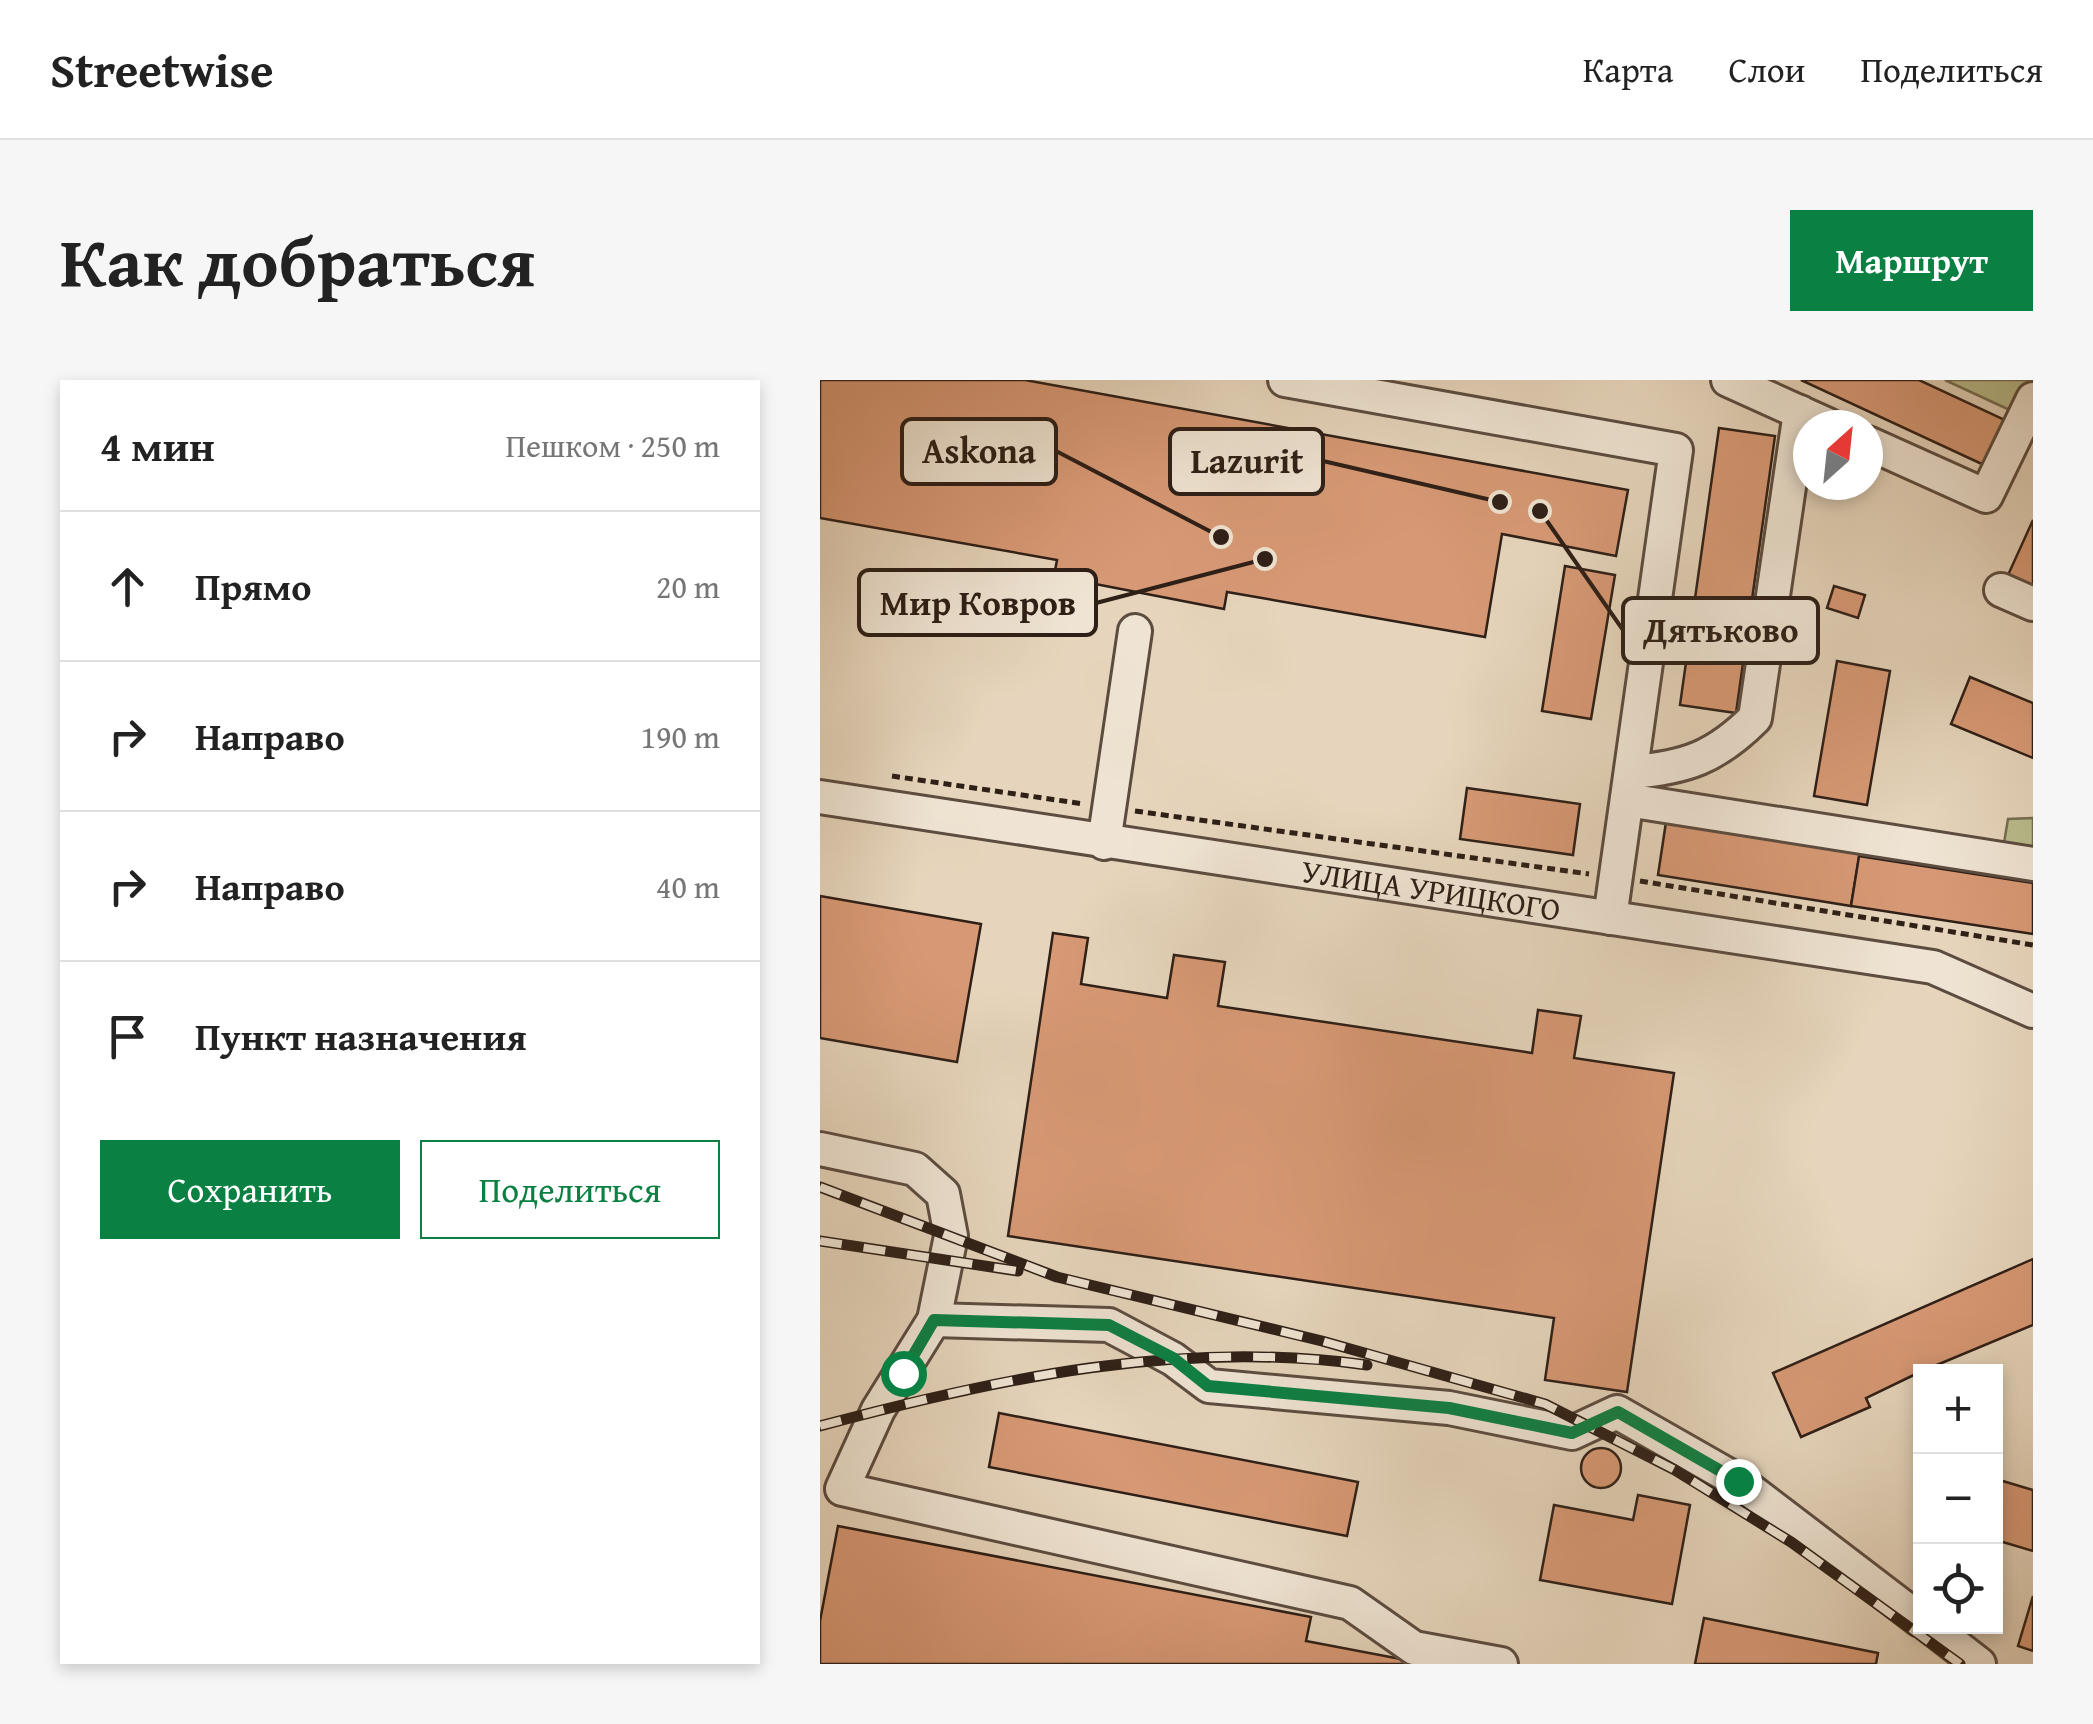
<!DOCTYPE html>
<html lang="ru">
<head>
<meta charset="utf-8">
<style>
	body { margin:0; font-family:"Gentium Book Plus",serif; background:#f6f6f6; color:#222 }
	.controls { position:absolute; right:30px; bottom:30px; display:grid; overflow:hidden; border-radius:0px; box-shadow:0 5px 15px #0003 }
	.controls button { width:90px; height:90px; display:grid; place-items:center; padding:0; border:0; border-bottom:2px solid #e0e0e0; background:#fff; color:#222; font:50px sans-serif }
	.compass { position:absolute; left:973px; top:30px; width:90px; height:90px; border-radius:50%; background:#fff; box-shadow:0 5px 15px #0003; rotate:27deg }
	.stop { position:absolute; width:30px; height:30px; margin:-22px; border:8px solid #0b8043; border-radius:50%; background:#fff }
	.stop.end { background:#0b8043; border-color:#fff; box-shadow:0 2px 10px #0008 }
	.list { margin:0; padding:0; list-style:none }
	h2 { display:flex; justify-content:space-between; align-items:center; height:130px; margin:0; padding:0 40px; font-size:42px }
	h2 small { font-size:32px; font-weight:400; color:#767676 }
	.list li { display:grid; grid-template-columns:65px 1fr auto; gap:30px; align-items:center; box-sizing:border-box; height:150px; padding:0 40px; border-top:2px solid #e0e0e0 }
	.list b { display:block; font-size:38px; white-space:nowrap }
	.list em { font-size:32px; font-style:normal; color:#767676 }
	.actions { display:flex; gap:20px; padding:30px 40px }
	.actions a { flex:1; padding:22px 0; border:2px solid #0b8043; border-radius:0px; text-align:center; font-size:35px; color:#0b8043 }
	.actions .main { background:#0b8043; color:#fff }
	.icon { flex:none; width:55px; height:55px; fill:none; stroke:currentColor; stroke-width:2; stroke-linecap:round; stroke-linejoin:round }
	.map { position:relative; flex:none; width:1213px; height:1284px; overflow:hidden; border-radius:0px }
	header { display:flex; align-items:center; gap:60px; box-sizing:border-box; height:140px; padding:0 50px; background:#fff; border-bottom:2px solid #e0e0e0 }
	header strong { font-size:48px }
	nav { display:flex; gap:55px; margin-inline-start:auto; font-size:35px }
	.intro { display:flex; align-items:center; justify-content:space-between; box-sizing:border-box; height:240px; padding:0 60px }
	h1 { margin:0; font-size:70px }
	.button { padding:25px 45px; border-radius:0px; background:#0b8043; color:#fff; font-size:35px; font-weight:700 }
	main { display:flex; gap:60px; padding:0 60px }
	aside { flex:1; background:#fff; border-radius:0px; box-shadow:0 5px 15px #0003 }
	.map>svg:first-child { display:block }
	.green { fill:#b9bc8d; stroke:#746e52; stroke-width:2.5 }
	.building { fill:#d79975; stroke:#2e1f17; stroke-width:2.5 }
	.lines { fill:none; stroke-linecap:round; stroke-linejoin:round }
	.minor-casing { stroke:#5c4c40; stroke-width:38 }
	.path { stroke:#2e1f17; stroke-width:5; stroke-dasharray:8 5; stroke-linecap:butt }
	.minor { stroke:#efe4d3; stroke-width:32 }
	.rail-casing { stroke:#2e1f17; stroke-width:11 }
	.rail { stroke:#efe4d3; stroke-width:8; stroke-dasharray:22; stroke-linecap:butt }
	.route { stroke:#0b8043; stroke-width:12 }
	.labels { text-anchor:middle; stroke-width:10; stroke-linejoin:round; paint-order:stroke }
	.street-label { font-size:32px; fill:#2e1f17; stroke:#efe4d3 }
	.leader { fill:none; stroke:#2e1f17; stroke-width:4 }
	.callout-dot { fill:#2e1f17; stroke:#efe4d3; stroke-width:4 }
	.callout { fill:#efe4d3; stroke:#2e1f17; stroke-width:4 }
	.callout-label { font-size:35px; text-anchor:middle; font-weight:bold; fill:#2e1f17 }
</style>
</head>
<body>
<header>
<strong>Streetwise</strong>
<nav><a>Карта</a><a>Слои</a><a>Поделиться</a></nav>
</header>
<div class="intro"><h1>Как добраться</h1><a class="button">Маршрут</a></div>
<main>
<aside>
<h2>4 мин<small>Пешком · 250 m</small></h2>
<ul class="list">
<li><svg class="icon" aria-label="ahead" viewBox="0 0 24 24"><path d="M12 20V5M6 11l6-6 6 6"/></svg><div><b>Прямо</b></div><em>20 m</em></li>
<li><svg class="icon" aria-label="right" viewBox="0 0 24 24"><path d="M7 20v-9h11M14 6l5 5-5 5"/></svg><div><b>Направо</b></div><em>190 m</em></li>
<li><svg class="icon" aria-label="right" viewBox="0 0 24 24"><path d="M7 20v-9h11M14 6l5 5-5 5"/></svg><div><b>Направо</b></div><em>40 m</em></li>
<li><svg class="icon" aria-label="arrive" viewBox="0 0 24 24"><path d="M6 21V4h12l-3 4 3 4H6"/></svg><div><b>Пункт назначения</b></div></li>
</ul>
<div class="actions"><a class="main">Сохранить</a><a>Поделиться</a></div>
</aside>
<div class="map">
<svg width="1213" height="1284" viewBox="0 0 1213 1284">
	<rect width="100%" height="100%" fill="#e6d5bc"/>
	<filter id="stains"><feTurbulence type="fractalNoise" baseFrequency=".002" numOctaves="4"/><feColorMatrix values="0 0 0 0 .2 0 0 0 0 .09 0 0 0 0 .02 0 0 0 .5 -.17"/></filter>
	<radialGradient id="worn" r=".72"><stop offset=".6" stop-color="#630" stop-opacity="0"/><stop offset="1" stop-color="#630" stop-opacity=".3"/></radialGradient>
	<g class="green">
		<path d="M1125,0H1210L1194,32Z"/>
		<path d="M1213,438V468L1184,463L1188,439Z"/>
	</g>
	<g class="building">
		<path d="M0,0H205L808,110L796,176L682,154L665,257L407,212L404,229L234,196L237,180L0,138Z"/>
		<path d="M981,0H1099L1185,40L1164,85Z"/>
		<path d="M899,48L955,56L916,333L860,325Z"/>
		<path d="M1213,140V206L1188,195Z"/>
		<path d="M745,186L795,195L771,339L722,331Z"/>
		<path d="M1014,206L1045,215L1038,238L1007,228Z"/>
		<path d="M1017,281L1070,291L1047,425L994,416Z"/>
		<path d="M1150,297L1213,323V378L1131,344Z"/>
		<path d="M647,408L760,424L753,475L640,459Z"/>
		<path d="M846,442L1040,472L1031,526L838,495Z"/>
		<path d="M1039,476L1213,503V554L1031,526Z"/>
		<path d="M0,516L161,544L137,682L0,658Z"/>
		<path d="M233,553L268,558L261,604L347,618L354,575L405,582L398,626L712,673L718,630L761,636L754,678L854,693L807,1012L725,1000L734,938L188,856Z"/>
		<path d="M1213,879V945L1100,992L1046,1018L1050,1027L981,1057L953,993Z"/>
		<path d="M179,1033L538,1102L527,1156L169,1087Z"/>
		<circle cx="781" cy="1088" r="20"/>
		<path d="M1176,1099L1213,1110V1171L1176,1160Z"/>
		<path d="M818,1115L870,1125L852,1224L720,1200L734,1125L813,1140Z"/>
		<path d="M18,1146L491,1237L486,1261L607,1284H0V1241Z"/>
		<path d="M1213,1216V1271L1198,1266Z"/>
		<path d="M884,1238L1058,1273L1056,1284H875Z"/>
	</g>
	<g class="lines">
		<g class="minor-casing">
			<g id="minor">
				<path d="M465,0L856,70L790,538"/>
				<path d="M908,0L1008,45"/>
				<path d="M1048,63L1166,116L1213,19"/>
				<path d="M1181,210L1213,224"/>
				<path d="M811,392C866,388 896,377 935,338L980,32"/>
				<path id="s1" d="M0,417L1113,587L1213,631"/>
				<path d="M807,420L1213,484"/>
				<path d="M284,463L315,251"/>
				<path d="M0,769L95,789L123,814L131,856L114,940L58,1030L22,1109L530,1223L594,1268L681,1284"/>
				<path d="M114,940L289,945L353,979L389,1006L629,1028L752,1053L797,1032L918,1101L1100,1240"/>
				<path d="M1110,1246L1159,1284"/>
			</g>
		</g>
		<g class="path">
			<path d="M72,396L264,424"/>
			<path d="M315,431L769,494"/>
			<path d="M820,501L1213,565"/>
		</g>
		<use href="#minor" class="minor"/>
		<g class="rail-casing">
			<g id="rail">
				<path d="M0,807L237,897L502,961L725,1024L855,1090L971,1162L1140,1284"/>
				<path d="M0,861L198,891"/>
				<path d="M0,1046C179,998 361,959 547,985"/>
			</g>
		</g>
		<use href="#rail" class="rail"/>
	</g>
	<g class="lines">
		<path class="route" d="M83,993L114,940L289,945L353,978L388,1006L629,1028L752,1053L798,1032L918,1101"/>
	</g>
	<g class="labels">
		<g class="street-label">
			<text dy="11" stroke="none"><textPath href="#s1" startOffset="618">УЛИЦА УРИЦКОГО</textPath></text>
		</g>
	</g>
	<path class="leader" d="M401 157L236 71M680 122L503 81M445 179L276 223M720 131L803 250"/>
	<g class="callout-dot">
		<circle cx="401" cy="157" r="10"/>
		<circle cx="680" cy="122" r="10"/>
		<circle cx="445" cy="179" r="10"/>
		<circle cx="720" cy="131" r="10"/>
	</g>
	<g class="callout">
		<rect x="82" y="39" width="154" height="65" rx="10"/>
		<rect x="350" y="49" width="153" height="65" rx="10"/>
		<rect x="39" y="190" width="237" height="65" rx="10"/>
		<rect x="803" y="218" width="195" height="65" rx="10"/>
	</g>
	<g class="callout-label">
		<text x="159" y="83">Askona</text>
		<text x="427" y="93">Lazurit</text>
		<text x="158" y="235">Мир Ковров</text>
		<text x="901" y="262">Дятьково</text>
	</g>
	<rect width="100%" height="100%" filter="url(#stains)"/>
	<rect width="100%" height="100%" fill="url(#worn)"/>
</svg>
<div class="controls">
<button>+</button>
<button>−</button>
<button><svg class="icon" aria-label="locate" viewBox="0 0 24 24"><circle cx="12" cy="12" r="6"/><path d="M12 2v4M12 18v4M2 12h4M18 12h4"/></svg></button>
</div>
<svg class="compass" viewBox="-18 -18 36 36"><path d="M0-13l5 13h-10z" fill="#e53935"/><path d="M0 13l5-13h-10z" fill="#767676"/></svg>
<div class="stop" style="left:83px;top:993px"></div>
<div class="stop end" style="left:918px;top:1101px"></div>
</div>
</main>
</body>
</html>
